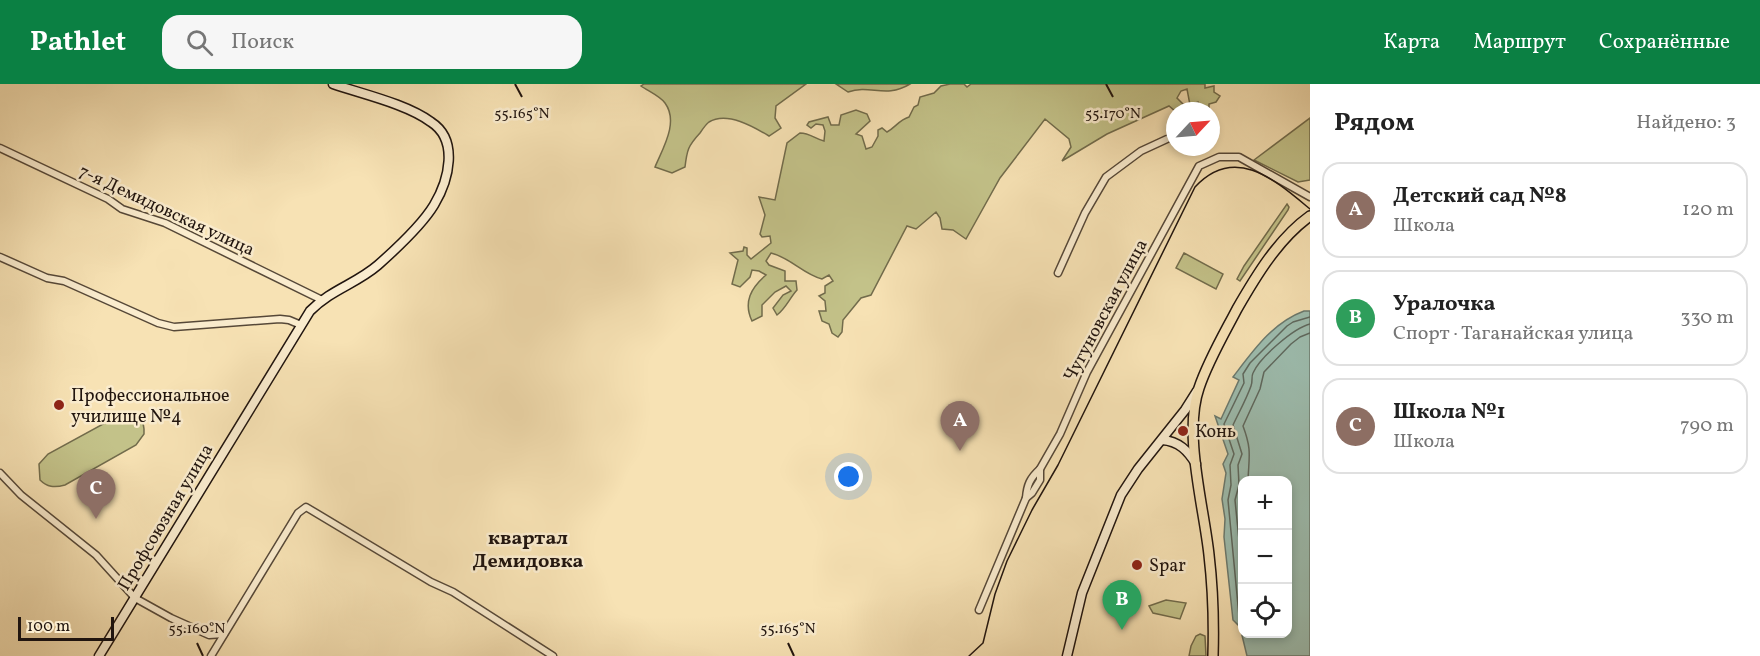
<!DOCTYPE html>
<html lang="ru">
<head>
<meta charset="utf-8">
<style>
	body { margin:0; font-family:Vollkorn,serif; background:#f6f6f6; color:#222 }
	.controls { position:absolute; right:18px; bottom:18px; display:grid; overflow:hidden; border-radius:12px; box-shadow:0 3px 9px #0003 }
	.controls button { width:54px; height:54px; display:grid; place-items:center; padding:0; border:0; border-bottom:2px solid #e0e0e0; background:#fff; color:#222; font:30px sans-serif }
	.compass { position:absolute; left:1166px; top:18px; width:54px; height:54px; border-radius:50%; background:#fff; box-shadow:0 3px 9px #0003; rotate:64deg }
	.scale { position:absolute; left:18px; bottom:15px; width:96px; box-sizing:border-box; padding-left:6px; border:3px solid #21150f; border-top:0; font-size:16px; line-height:21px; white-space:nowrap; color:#21150f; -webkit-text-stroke:4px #faecce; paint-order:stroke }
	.you { position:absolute; left:849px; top:393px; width:21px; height:21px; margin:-15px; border:4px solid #fff; border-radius:50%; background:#1a73e8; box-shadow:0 0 0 9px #1a73e833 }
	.badge { display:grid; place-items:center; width:39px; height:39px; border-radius:50%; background:#0b8043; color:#fff; font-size:20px; font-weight:700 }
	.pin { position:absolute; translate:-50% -50px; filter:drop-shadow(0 2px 3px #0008) }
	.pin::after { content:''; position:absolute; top:32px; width:21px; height:18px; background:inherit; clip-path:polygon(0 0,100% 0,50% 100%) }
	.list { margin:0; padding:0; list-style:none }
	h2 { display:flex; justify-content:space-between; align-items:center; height:78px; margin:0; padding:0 24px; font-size:26px }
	h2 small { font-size:20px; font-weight:400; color:#767676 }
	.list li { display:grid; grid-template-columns:39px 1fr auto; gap:18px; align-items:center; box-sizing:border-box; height:96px; margin:0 12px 12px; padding:0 12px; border:2px solid #e0e0e0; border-radius:18px }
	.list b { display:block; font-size:22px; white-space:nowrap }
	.list p { margin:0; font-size:20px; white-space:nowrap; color:#767676 }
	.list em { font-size:20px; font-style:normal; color:#767676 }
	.icon { flex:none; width:33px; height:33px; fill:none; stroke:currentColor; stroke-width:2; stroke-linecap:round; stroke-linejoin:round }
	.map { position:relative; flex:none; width:1310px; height:572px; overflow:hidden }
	header { display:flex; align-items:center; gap:36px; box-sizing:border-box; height:84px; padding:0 30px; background:#0b8043; color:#fff }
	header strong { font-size:28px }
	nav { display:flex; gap:33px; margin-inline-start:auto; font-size:21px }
	.search { width:420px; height:54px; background:#f6f6f6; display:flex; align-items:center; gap:15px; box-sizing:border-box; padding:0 21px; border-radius:18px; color:#767676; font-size:22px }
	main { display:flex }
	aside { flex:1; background:#fff }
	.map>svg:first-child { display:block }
	.green { fill:#c3c289; stroke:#726c4c; stroke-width:1.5 }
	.water { fill:#9dbdaf; stroke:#6b7a6f; stroke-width:1.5; fill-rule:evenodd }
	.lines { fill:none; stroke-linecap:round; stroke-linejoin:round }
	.shore { stroke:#5f695f; stroke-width:1.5 }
	.street-casing { stroke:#564838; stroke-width:9 }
	.secondary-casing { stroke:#21150f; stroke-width:11 }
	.primary-casing { stroke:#21150f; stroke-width:12 }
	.street { stroke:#faecce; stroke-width:6 }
	.secondary { stroke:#faecce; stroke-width:8 }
	.primary { stroke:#f7e2b4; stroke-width:9 }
	.tram { stroke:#21150f; stroke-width:1.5 }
	.ticks { fill:none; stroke:#21150f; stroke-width:2 }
	.poi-dot { fill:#8f2418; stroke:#faecce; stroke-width:2 }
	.labels { text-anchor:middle; stroke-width:5; stroke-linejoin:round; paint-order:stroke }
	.street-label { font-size:18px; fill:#21150f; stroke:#faecce }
	.poi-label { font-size:18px; fill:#21150f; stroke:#faecce; text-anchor:start }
	.neighbourhood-label { font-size:20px; font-weight:bold; fill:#21150f; stroke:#faecce }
	.ticks-label { font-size:15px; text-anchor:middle; fill:#21150f; stroke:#faecce; stroke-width:5; stroke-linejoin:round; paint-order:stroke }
</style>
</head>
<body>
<header>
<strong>Pathlet</strong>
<div class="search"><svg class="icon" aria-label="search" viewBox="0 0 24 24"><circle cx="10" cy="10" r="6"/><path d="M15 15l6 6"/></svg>Поиск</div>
<nav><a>Карта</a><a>Маршрут</a><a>Сохранённые</a></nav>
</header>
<main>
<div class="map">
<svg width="1310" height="572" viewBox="0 0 1310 572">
	<rect width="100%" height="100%" fill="#f7e2b4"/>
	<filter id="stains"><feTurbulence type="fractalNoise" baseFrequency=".00333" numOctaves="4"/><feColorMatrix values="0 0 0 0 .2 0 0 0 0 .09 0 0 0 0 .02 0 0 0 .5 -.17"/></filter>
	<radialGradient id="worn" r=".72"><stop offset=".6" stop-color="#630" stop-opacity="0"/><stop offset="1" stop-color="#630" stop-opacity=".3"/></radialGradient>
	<g class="green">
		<path d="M644,0H806L776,22L775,34L781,44L769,52C754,43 727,27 709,38C706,40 702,46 700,49C688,62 687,66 685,83L672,89L655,83C663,64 679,38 665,19C660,12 648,7 641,2Z"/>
		<path d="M836,0H910C885,15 871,0 848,8Z"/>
		<path d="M950,0H964L967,3L971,0H1205V4L1214,2V8L1220,12L1216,18L1209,20V27H1199L1198,18L1190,21L1187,5L1181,7L1177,14L1185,22V27H1175L1169,22L1107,50L1062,77L1071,63L1069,55L1045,35L1000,94L966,155L953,146L942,145L940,134L936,128L916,145L907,142L871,211L861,214L843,236L842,248L838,253L832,249L829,240L822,237L819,227H826L825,217L819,212L825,209V202L833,197L829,191L822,195C803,190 791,174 771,169L766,177L769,181L785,187V197H796L797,206C789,215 786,224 777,231L773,224L783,211L791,207L786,202L775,208L762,221V232L752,237C743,218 751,204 766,191L759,187L752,186L750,193L740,203L732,200L738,176L730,169L743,167L744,163L747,164V171L751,175L771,159L770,152L762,153L760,150L765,131L759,113L775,116L787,59L800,49C810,49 815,55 824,57L825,47L823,41L816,40L811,44L807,41L809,38L828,33L831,41H839L841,31L856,26L867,30L870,37L856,50L862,52L866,65L872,63L878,52V46L882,44L887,48C896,43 899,36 909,33L914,23L918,21L920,13L934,9L941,2Z"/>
		<path d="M1310,34V96L1298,98L1254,76Z"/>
		<path d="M1287,120L1289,123L1288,126L1240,197L1237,195L1244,182Z"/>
		<path d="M1184,169L1223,190L1216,205L1176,184Z"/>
		<path d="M125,328C139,329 145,337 144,350L136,361L65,401C54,404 47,403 40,396L39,380L48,370Z"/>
		<path d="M1166,516L1186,519L1180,535L1153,529L1149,522Z"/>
		<path d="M1200,550L1205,552L1206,572H1189L1191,562L1196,552Z"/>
	</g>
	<path class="water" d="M1304,227H1310V572H1247L1240,543L1233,536L1224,453L1225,435L1222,415L1226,389L1223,380L1228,370L1215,332L1221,335L1239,296L1233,293C1253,267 1272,239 1304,227ZM1242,396H1288V550H1242Z"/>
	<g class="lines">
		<g class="shore">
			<path d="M1248,396C1249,372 1252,366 1243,342L1260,305L1264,288L1291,260L1300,253L1310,249"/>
			<path d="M1242,486L1235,416L1239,401L1238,381L1242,370L1233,341C1239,328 1246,316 1251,302C1253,297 1251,293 1253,289C1260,273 1294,244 1310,240"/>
			<path d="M1242,537L1239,532L1228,416L1231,401L1230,381L1234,370L1224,340L1244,299L1243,290L1250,279L1287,242L1293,238L1310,233"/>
		</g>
		<g class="street-casing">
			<g id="street">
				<path d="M0,64L108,115L122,125L165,139L322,216"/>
				<path d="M0,173L47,194L64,197L158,239L174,243L280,235L289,236L301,241"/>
				<path d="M1058,189L1085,129L1106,93L1141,67L1167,55"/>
				<path d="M0,389L21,411L96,471L135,514L171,534L209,551L224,550"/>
				<path d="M1026,414C1027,401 1030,394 1040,385"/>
				<path d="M979,526L1026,414L1032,409L1040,396V385L1060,350L1087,288L1199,82L1219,73H1239L1310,113"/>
				<path d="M211,572L298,429L306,423L431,498L453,508L553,572"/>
			</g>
		</g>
		<g class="secondary-casing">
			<g id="secondary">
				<path d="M1162,356C1179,357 1188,367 1196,380"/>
				<path d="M99,572L310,227C332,205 356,200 378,181C396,165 422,141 434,121C449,96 459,56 431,38C407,20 362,10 333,0"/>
				<path d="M1067,572L1082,509L1121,411L1138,385L1185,326L1197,307"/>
			</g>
		</g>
		<g class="primary-casing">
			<path id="primary" d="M1213,572C1214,538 1213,505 1209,471C1204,423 1183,350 1199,304C1208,277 1224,250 1237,225C1256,192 1278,155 1310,132"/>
		</g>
		<use href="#street" class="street"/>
		<use href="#secondary" class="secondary"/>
		<use href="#primary" class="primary"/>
		<path class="tram" d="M969,572L983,559L995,510L1007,477L1032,426L1058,381L1195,103C1235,60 1275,96 1310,125"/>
	</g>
	<path class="ticks" d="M515,0L522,13M1106,0L1113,13M197,559L203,572M788,559L794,572"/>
	<g class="poi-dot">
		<circle cx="59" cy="321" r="6"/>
		<circle cx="1183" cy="347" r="6"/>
		<circle cx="1137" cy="481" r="6"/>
	</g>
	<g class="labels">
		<g class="street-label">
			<text transform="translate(167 126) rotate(25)" y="6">7-я Демидовская улица</text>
			<text transform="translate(1105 226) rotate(-62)" y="6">Чугуновская улица</text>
			<text transform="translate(165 433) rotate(-59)" y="6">Профсоюзная улица</text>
		</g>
		<g class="poi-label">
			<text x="71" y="317">Профессиональное<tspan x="71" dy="21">училище №4</tspan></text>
			<text x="1195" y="353">Конь</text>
			<text x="1149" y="487">Spar</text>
		</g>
		<g class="neighbourhood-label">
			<text x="528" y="460">квартал<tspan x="528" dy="23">Демидовка</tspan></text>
		</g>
	</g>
	<g class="ticks-label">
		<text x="522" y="34">55.165°N</text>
		<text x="1113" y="34">55.170°N</text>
		<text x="197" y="549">55.160°N</text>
		<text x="788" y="549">55.165°N</text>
	</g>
	<rect width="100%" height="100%" filter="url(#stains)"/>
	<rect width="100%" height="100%" fill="url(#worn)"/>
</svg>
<div class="controls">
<button>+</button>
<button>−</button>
<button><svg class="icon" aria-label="locate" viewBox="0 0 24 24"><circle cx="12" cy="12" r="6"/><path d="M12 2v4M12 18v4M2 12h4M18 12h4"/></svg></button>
</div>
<svg class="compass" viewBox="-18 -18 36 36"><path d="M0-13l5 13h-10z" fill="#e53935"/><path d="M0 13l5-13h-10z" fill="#767676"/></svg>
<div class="scale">100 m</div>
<div class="you"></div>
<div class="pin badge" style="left:960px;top:367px;background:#8d6e63">A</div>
<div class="pin badge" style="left:1122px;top:546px;background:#2e9e5b">B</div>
<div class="pin badge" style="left:96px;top:435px;background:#8d6e63">C</div>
</div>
<aside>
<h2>Рядом<small>Найдено: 3</small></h2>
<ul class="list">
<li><span class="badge" style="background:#8d6e63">A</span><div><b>Детский сад №8</b><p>Школа</p></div><em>120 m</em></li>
<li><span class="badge" style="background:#2e9e5b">B</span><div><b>Уралочка</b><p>Спорт · Таганайская улица</p></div><em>330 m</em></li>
<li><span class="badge" style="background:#8d6e63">C</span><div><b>Школа №1</b><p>Школа</p></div><em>790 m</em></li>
</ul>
</aside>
</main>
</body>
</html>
